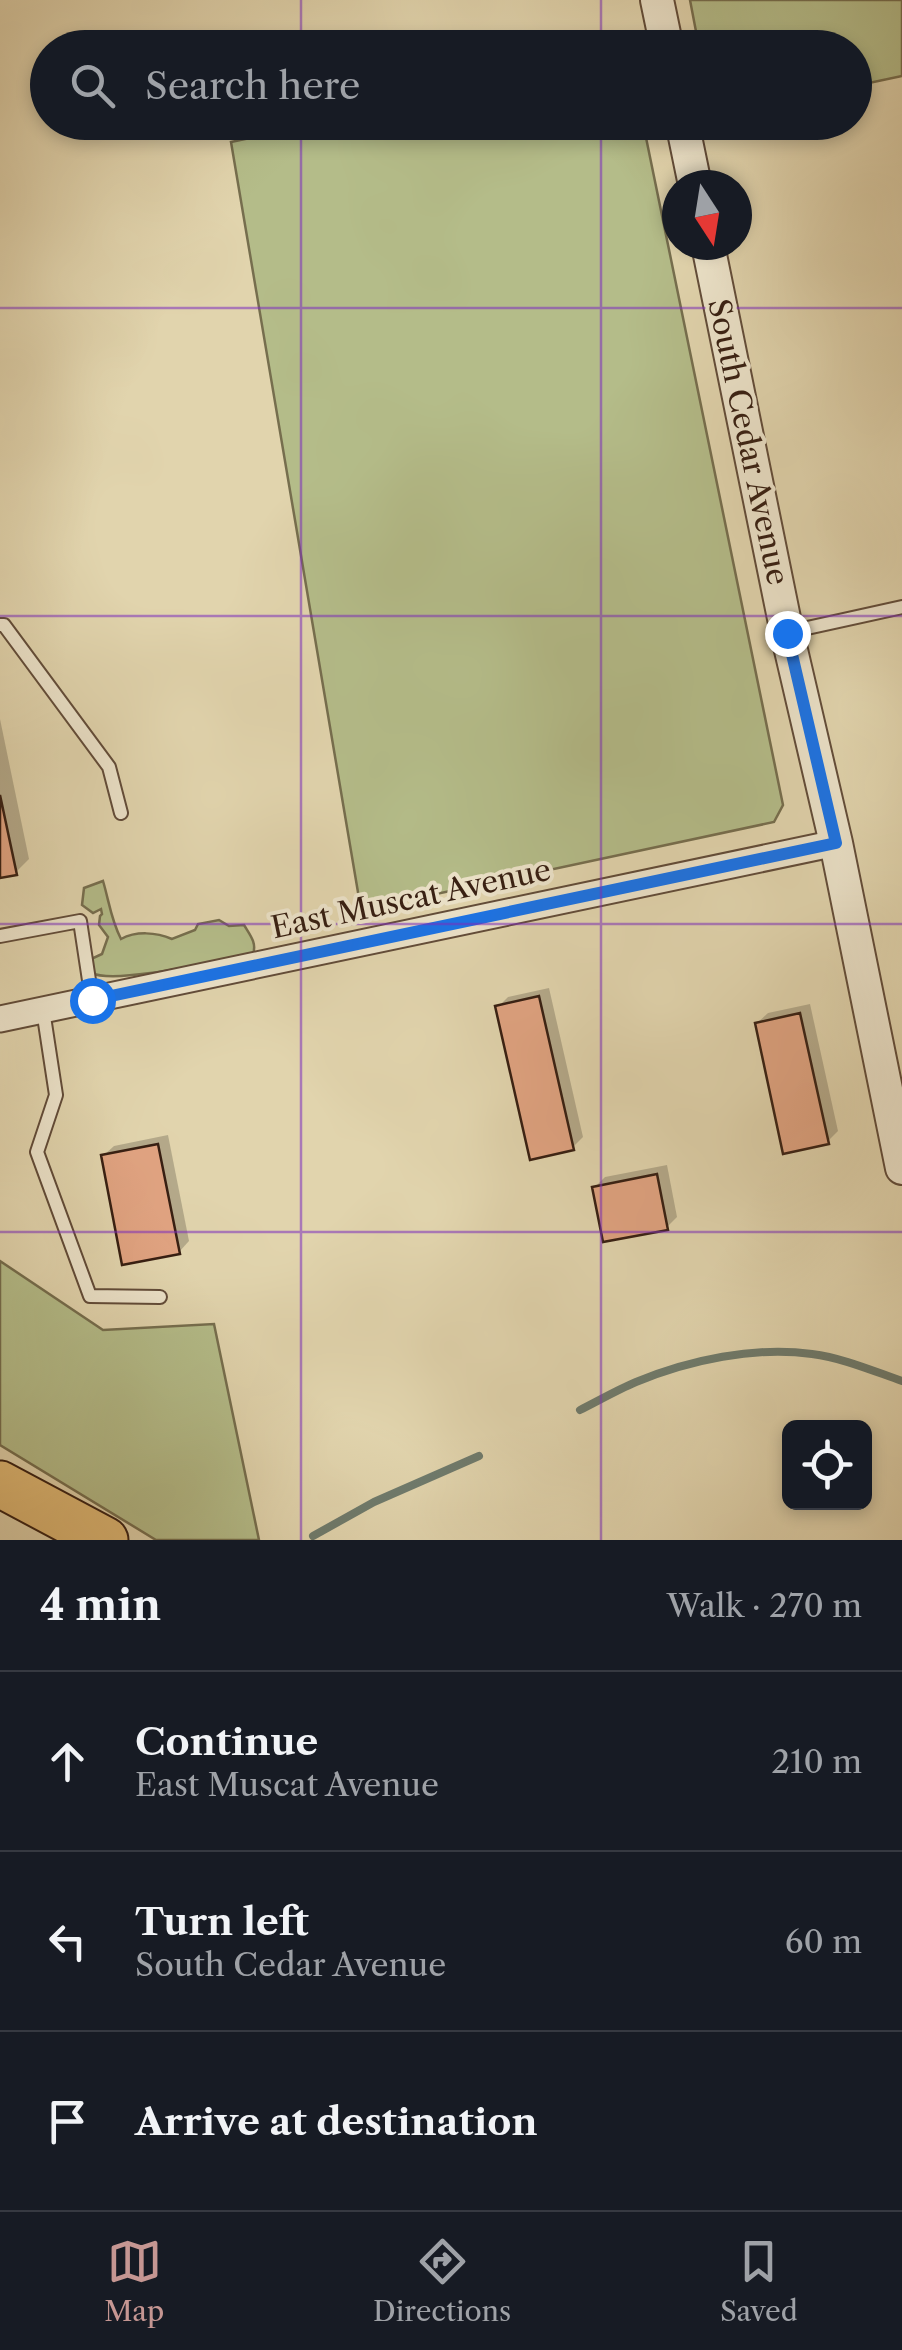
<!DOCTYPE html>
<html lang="en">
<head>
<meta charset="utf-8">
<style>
	body { margin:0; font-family:"Libre Caslon Text",serif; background:#20242c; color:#f1f3f6 }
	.controls { position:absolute; right:30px; bottom:30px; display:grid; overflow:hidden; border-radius:15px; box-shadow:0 5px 15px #0003 }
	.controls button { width:90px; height:90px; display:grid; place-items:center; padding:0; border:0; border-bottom:2px solid #363941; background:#171b24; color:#f1f3f6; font:50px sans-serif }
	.compass { position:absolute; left:662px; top:170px; width:90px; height:90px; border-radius:50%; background:#171b24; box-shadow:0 5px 15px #0003; rotate:168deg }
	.stop { position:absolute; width:30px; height:30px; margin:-22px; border:8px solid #1a73e8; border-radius:50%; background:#fff }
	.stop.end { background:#1a73e8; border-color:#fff; box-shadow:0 2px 10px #0008 }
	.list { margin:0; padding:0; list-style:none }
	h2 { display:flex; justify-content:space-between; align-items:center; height:130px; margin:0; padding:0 40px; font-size:42px }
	h2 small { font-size:32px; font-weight:400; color:#9ea1a6 }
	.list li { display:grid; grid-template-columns:65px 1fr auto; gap:30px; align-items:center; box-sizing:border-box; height:180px; padding:0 40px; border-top:2px solid #363941 }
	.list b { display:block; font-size:38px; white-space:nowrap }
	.list p { margin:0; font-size:32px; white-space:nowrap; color:#9ea1a6 }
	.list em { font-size:32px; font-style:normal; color:#9ea1a6 }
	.icon { flex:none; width:55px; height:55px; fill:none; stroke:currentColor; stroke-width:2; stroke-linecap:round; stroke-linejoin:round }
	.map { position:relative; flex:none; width:902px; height:1540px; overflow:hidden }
	.search { position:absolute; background:#171b24; box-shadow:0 5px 15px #0003; left:30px; right:30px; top:30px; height:110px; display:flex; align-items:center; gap:25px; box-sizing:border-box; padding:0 35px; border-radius:55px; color:#9ea1a6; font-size:38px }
	.sheet { height:670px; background:#171b24 }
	nav { display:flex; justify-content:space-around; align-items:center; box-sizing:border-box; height:140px; border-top:2px solid #363941; background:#171b24; font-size:28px; color:#9ea1a6 }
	nav a { display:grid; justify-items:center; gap:5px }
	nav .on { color:#c59692 }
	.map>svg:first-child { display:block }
	.green { fill:#b4bc89; stroke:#766e4e; stroke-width:2.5 }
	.shadow { fill:#0003 }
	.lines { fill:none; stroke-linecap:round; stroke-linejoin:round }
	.stream { stroke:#6f7b6d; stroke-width:8 }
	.building { fill:#e0a381; stroke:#371f12; stroke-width:2.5 }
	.service-casing { stroke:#624c39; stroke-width:16 }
	.minor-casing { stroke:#624c39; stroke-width:29 }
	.tertiary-casing { stroke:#624c39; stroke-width:36 }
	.motorway-casing { stroke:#371f12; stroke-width:49 }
	.service { stroke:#ece3ca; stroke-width:12 }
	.minor { stroke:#ece3ca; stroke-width:25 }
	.tertiary { stroke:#ece3ca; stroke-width:32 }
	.motorway { stroke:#e0ba76; stroke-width:45 }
	.route { stroke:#1a73e8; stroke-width:12 }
	.grid { fill:none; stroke:#7b2cbf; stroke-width:2.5; stroke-opacity:0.55 }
	.labels { text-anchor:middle; stroke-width:8; stroke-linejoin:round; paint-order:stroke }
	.street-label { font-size:30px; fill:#371f12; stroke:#ece3ca }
</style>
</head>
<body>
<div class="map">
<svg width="902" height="1540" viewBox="0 0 902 1540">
	<rect width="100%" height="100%" fill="#e1d4ad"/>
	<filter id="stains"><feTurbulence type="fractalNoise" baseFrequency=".002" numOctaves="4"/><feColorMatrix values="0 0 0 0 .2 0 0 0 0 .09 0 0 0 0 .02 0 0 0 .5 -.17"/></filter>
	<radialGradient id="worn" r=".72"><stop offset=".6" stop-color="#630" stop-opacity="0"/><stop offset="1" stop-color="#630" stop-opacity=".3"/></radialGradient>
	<g class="green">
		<path d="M690,0H902V76L855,86L854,48L699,47Z"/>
		<path d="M322,123H643L783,805L774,822L361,910L231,142Z"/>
		<path d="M103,881C109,901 111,920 121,939C136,931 156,932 172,939L195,930L198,924L219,920L229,926L244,925C250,935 257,943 253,954C219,960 117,985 91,973V959L102,954L108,937L99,925L100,916L102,914L101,909L93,913L82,905L84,888Z"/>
		<path d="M0,1261L103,1330L214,1324L259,1540H156L0,1445Z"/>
	</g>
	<g class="shadow">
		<path d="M0,719L29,859L15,873L0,876Z"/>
		<path d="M549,988L583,1137L572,1148L498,1007L508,997Z"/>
		<path d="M810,1004L838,1131L827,1142L757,1023L768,1013Z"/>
		<path d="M168,1135L189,1241L179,1252L103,1156L114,1146Z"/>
		<path d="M667,1165L677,1217L666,1228L595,1187L605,1177Z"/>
	</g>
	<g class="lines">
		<g class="stream">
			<path d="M580,1410C598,1401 617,1390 636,1382C689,1360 755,1346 812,1354C843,1358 873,1371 902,1381"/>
			<path d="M313,1536L374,1502L479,1456"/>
		</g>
	</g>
	<g class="building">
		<path d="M0,795L17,875L0,878Z"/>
		<path d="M539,996L574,1150L530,1160L495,1006Z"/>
		<path d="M800,1013L829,1144L783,1154L755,1023Z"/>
		<path d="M158,1144L180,1254L122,1265L101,1155Z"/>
		<path d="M657,1174L668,1230L603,1242L592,1187Z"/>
	</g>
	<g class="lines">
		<g class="service-casing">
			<g id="service">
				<path d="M0,625H4L109,767L121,813"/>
				<path d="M789,632L902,607"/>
				<path d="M0,936L80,921L92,1000"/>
				<path d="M43,1010L56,1095L37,1152L90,1296L160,1297"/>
			</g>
		</g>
		<g class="minor-casing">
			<path id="minor" d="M0,1019L836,843"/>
		</g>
		<g class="tertiary-casing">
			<g id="tertiary">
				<path d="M657,0L667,48"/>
				<path d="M682,122L695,185"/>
				<path d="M708,245L787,633L836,843L902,1168"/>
			</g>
		</g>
		<g class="motorway-casing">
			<path id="motorway" d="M0,1484L105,1540"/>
		</g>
		<use href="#service" class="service"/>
		<use href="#minor" class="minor"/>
		<use href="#tertiary" class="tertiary"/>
		<use href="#motorway" class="motorway"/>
	</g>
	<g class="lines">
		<path class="route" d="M92,1000L836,843L787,633"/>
	</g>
	<path class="grid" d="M301,0V48M601,0V48M301,122V1540M601,122V1540M0,308H902M0,616H902M0,924H902M0,1232H902"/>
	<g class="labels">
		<g class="street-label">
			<text transform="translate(748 442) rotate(78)" y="10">South Cedar Avenue</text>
			<text transform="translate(411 899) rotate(-12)" y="10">East Muscat Avenue</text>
		</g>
	</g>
	<rect width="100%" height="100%" filter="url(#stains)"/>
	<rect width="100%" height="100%" fill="url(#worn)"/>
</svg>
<div class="controls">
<button><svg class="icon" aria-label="locate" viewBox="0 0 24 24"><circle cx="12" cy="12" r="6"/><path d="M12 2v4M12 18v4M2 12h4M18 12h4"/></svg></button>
</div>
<svg class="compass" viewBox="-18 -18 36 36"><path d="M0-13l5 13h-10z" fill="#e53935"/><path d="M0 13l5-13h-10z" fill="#9ea1a6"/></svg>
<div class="stop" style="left:92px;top:1000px"></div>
<div class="stop end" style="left:787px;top:633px"></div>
<div class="search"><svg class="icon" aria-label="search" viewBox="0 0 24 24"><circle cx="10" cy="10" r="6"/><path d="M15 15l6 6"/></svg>Search here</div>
</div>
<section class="sheet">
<h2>4 min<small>Walk · 270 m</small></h2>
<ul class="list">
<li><svg class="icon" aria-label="ahead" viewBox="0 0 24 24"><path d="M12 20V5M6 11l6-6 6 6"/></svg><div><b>Continue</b><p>East Muscat Avenue</p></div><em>210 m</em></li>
<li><svg class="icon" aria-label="left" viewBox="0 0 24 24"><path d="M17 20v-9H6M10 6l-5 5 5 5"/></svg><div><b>Turn left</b><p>South Cedar Avenue</p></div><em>60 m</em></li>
<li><svg class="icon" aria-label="arrive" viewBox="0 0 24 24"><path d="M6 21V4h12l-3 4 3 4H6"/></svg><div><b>Arrive at destination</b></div></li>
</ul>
</section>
<nav>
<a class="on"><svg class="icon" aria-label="map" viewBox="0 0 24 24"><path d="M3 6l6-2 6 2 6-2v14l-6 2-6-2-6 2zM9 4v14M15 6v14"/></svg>Map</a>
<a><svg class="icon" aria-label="directions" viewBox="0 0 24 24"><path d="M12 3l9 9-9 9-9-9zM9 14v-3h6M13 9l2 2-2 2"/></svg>Directions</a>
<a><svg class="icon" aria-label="saved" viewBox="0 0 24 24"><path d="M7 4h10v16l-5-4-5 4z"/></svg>Saved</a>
</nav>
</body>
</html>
